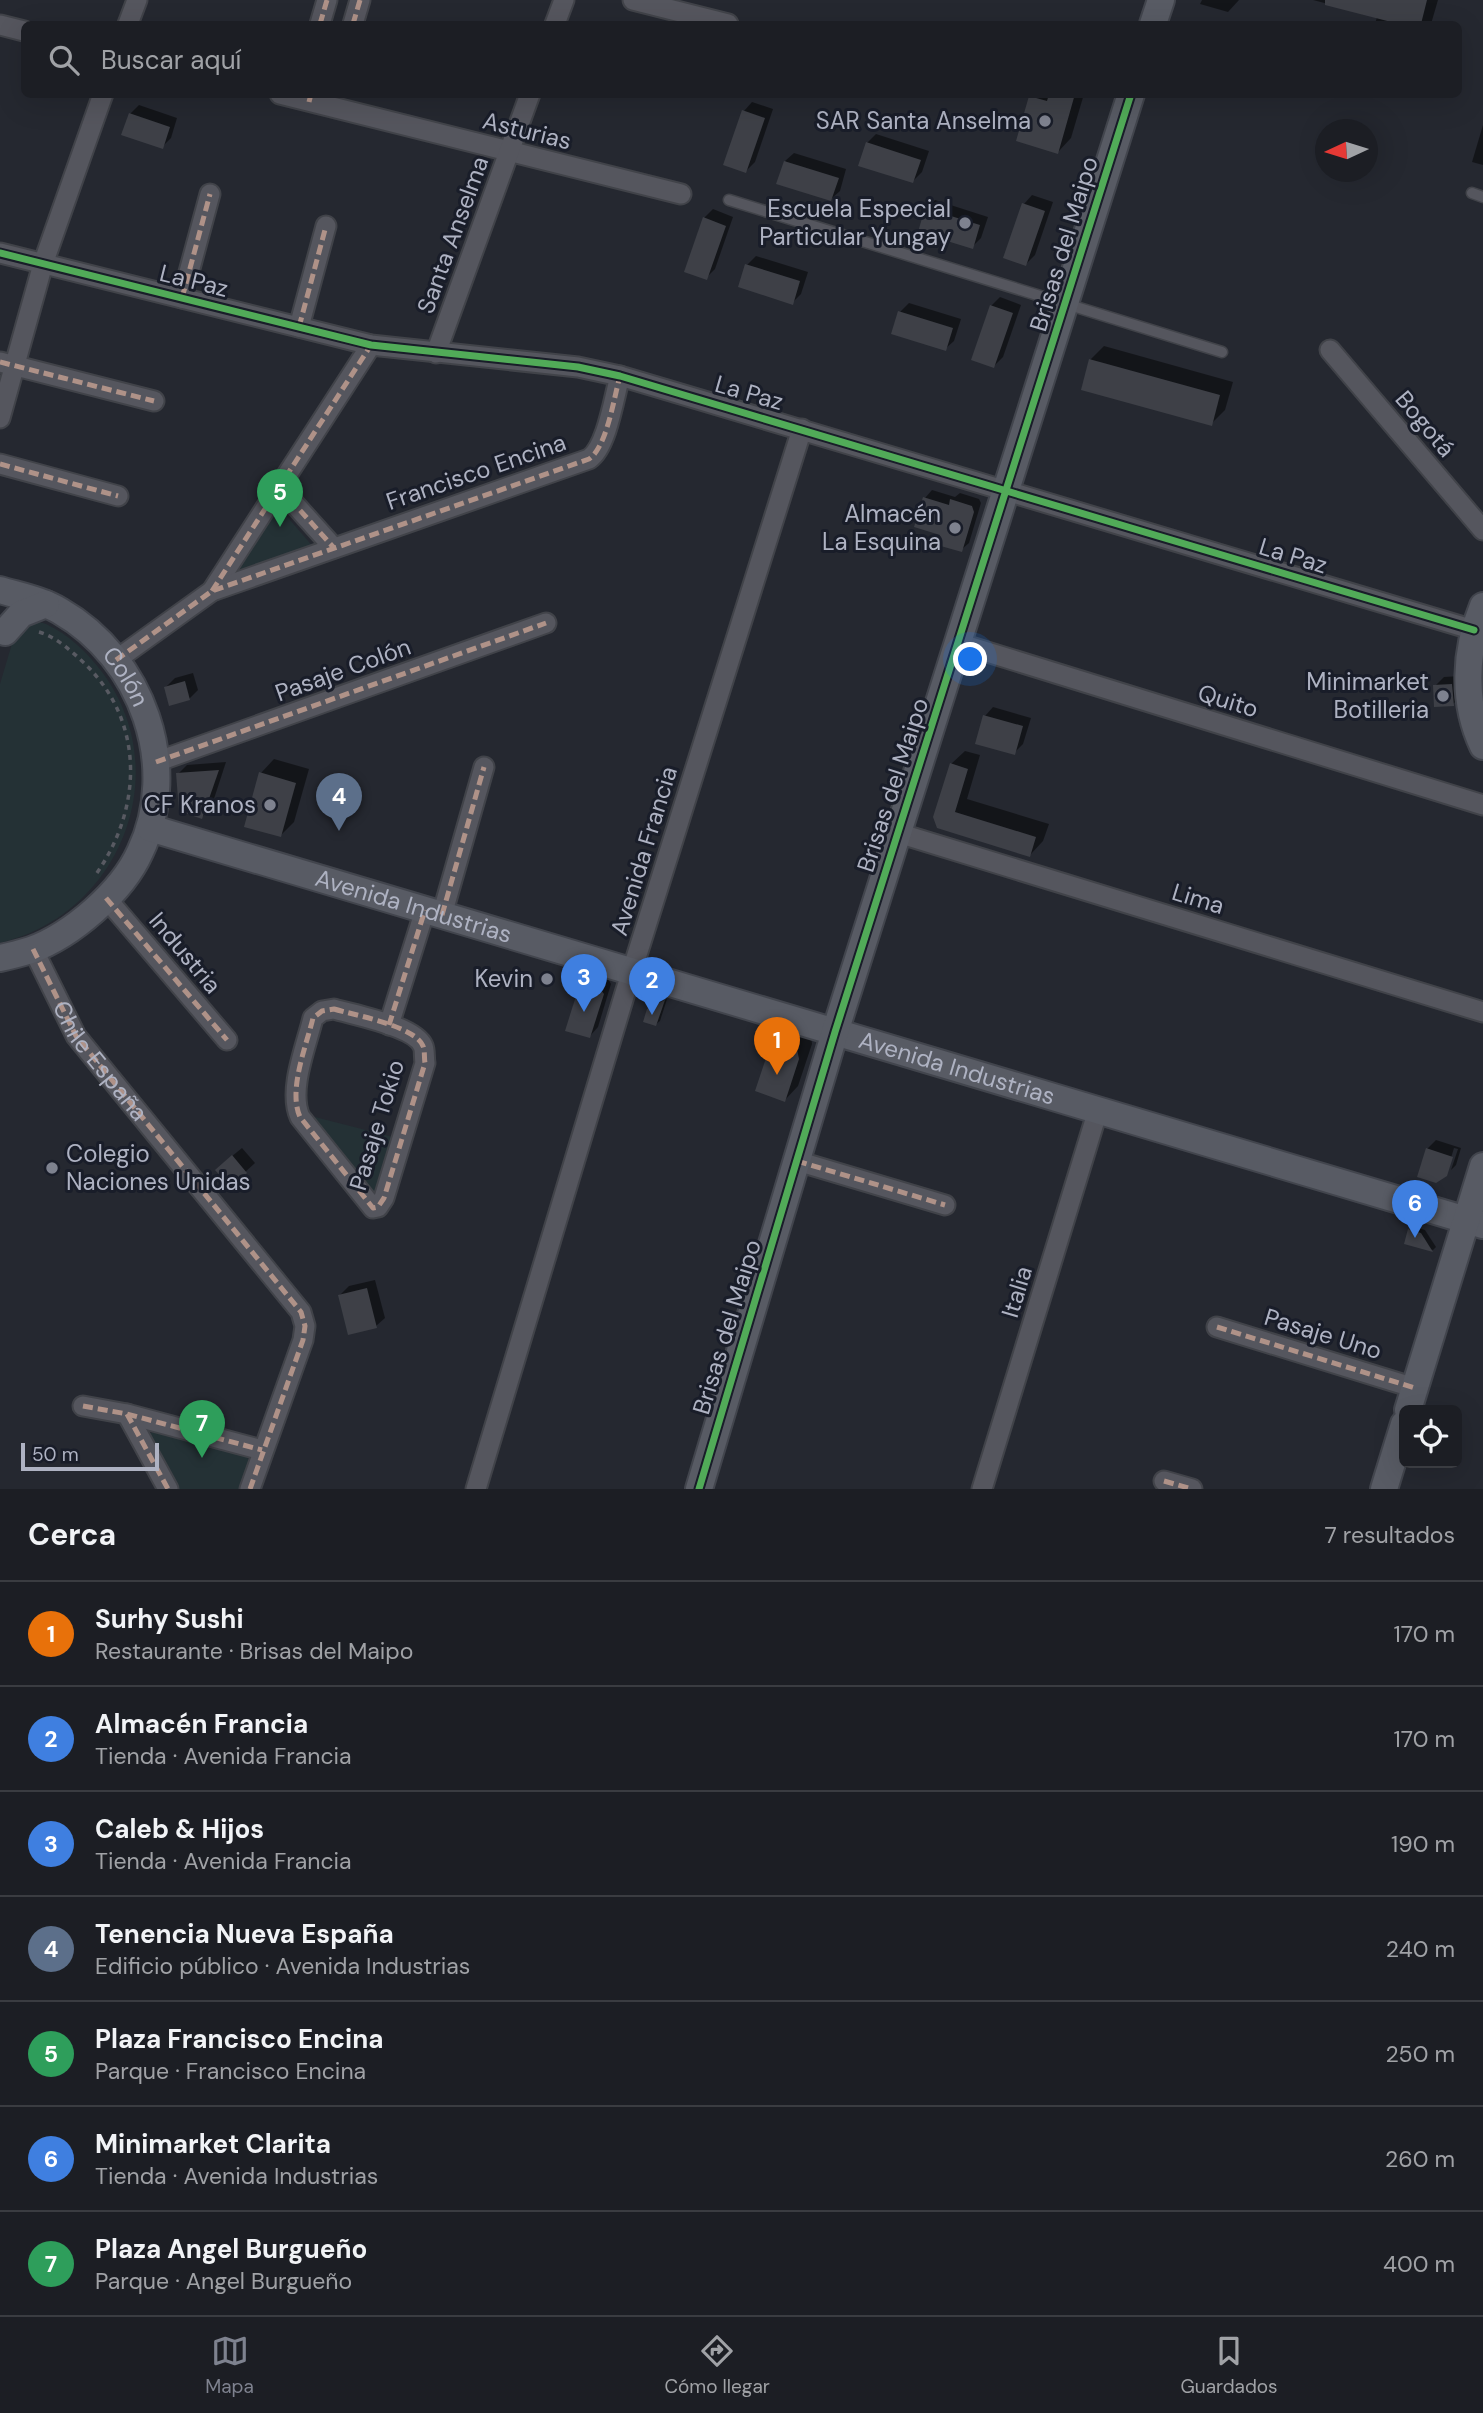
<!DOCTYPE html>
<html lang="es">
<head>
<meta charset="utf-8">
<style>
	body { margin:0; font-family:"DM Sans",sans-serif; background:#25272c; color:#f1f3f6 }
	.controls { position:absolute; right:21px; bottom:21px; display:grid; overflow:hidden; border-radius:10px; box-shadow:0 7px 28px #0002 }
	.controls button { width:63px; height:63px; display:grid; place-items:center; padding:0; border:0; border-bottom:2px solid #3a3c41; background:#1c1e24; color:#f1f3f6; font:35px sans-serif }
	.compass { position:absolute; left:1315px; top:119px; width:63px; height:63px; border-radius:50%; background:#1c1e24; box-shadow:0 7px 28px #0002; rotate:266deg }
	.scale { position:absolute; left:21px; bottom:18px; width:138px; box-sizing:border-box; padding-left:7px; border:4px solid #aeb2c2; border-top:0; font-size:19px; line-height:24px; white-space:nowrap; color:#aeb2c2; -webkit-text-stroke:5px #191d29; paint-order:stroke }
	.you { position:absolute; left:971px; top:660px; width:24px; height:24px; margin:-18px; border:5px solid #fff; border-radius:50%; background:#1a73e8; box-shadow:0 0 0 10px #1a73e833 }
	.badge { display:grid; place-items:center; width:46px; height:46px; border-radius:50%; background:#7e828f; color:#fff; font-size:23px; font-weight:700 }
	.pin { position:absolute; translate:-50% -58px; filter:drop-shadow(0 2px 4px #0008) }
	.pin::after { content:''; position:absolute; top:37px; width:24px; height:21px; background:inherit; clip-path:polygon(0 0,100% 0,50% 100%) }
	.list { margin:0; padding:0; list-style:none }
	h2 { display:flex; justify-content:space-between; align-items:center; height:91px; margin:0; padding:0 28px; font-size:30px }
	h2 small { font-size:23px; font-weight:400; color:#a0a2a6 }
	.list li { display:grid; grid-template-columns:46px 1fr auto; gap:21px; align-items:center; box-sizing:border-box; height:105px; padding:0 28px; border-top:2px solid #3a3c41 }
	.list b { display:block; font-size:26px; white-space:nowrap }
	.list p { margin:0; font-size:23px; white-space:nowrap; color:#a0a2a6 }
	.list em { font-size:23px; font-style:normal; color:#a0a2a6 }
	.icon { flex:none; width:38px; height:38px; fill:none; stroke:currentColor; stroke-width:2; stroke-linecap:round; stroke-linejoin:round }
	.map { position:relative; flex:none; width:1483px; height:1489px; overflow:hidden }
	.search { position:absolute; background:#1c1e24; box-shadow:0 7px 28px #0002; left:21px; right:21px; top:21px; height:77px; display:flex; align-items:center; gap:18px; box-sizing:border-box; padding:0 24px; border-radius:10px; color:#a0a2a6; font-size:26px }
	.sheet { height:826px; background:#1c1e24 }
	nav { display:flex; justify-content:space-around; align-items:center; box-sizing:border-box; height:98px; border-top:2px solid #3a3c41; background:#1c1e24; font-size:19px; color:#a0a2a6 }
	nav a { display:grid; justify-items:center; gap:4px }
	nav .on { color:#7e828f }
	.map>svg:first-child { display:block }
	.green { fill:#243135 }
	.shadow { fill:#0007 }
	.building { fill:#3e4047 }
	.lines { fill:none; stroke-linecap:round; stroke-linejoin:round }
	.lane-casing { stroke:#414349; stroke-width:13 }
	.street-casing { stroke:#414349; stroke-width:23 }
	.secondary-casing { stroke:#42454d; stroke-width:30 }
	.path { stroke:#585a62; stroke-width:3.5; stroke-dasharray:5 5; stroke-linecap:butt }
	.lane { stroke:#55565e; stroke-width:10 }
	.street { stroke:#55565e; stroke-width:19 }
	.secondary { stroke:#585b64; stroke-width:26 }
	.quiet { stroke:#af9288; stroke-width:5; stroke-dasharray:10 5; stroke-linecap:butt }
	.cycleway-casing { stroke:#191d29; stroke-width:11 }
	.cycleway { stroke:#51ab58; stroke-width:7 }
	.poi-dot { fill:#7e828f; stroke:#191d29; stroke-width:2.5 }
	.labels { text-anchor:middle; stroke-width:6; stroke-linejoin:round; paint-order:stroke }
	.poi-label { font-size:24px; fill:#aeb2c2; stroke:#191d29; text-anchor:end }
	.street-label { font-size:24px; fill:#aeb2c2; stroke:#191d29 }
</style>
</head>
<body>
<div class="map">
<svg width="1483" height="1489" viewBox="0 0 1483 1489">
	<rect width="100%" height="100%" fill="#252830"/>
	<g class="green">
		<path d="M277,505L315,549L228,580Z"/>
		<path d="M19,620C28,621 38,621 46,624C68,634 88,653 102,672C177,772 120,915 0,943V684Z"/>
		<path d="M311,1116L393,1137L374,1196Z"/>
		<path d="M158,1429L245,1454L250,1462L242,1489H173L144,1437Z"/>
	</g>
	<g class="shadow">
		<path d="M1202,0H1239L1228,12L1200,4Z"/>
		<path d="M1313,0H1438L1431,24H1375L1377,17Z"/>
		<path d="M1033,94H1084L1071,138L1058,152L1031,96Z"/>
		<path d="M752,102L773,109L755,162L746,171L744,111Z"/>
		<path d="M139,105L177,118L171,138L162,147L130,114Z"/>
		<path d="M1483,125V165L1472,162Z"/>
		<path d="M876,134L929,151L922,172L913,181L867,143Z"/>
		<path d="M794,153L846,169L840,191L831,199L785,161Z"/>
		<path d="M1032,195L1053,202L1035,255L1026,264L1024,204Z"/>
		<path d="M935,200L988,217L981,238L972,247L926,209Z"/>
		<path d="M713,209L733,217L715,269L706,278L704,218Z"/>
		<path d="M756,256L808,272L801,294L792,303L747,265Z"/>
		<path d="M1000,297L1021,305L1003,357L994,366L991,306Z"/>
		<path d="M909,303L961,319L954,341L945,349L893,333L900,312Z"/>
		<path d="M1104,346L1233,382L1225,410L1211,424L1090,360Z"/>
		<path d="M932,490L955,497L960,493L979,499L981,503L969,543L961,550L942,534L925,498Z"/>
		<path d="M193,673L198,690L189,699L166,687L175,678Z"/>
		<path d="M1460,676L1462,695L1453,704L1435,686L1444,677Z"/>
		<path d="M993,707L1031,718L1023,744L1014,753L985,716Z"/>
		<path d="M965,751L980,755L967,799L1049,824L1043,841L1030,855L938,827L951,764Z"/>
		<path d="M274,759L309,769L294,822L281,835L261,773Z"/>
		<path d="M226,762L211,808L202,817L178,774L187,765Z"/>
		<path d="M591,972L607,977L611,984L598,1027L590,1036L582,981Z"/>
		<path d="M667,999L660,1021L656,1024L649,1010Z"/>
		<path d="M787,1027L811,1035L812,1044L798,1086L785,1100L773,1041Z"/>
		<path d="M1436,1140L1461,1148L1456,1165L1451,1170L1458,1149L1454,1148L1446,1175L1427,1149Z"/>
		<path d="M242,1148L255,1163L231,1185L226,1161Z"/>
		<path d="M1413,1226L1425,1230L1436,1247L1433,1250L1406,1243L1409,1230Z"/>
		<path d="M375,1280L385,1318L376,1326L340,1295L349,1286Z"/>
	</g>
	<g class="building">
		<path d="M1325,0H1427L1421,24H1399L1325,5Z"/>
		<path d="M1049,94H1075L1058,154L1016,141L1029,96L1047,101Z"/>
		<path d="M742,110L765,118L746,173L723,165Z"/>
		<path d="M129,113L170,127L163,149L121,135Z"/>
		<path d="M866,142L921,160L913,183L858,166Z"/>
		<path d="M784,161L839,178L831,201L776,184Z"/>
		<path d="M1022,203L1045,211L1026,266L1003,258Z"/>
		<path d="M925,208L980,225L973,249L918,232Z"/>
		<path d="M703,217L726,226L707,280L684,272Z"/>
		<path d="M745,264L800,281L793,305L738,287Z"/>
		<path d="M990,305L1013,313L994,368L971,360Z"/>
		<path d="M898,311L953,328L946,351L891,334Z"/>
		<path d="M1089,359L1220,395L1212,426L1081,390Z"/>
		<path d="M923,497L949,505L950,499L972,506L974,512L962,552L937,545L940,535L914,527Z"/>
		<path d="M185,681L190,700L169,706L164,687Z"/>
		<path d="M1452,684L1454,706L1434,707L1433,685Z"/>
		<path d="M983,715L1023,726L1015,755L975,744Z"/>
		<path d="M950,763L968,769L955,812L1036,837L1030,857L937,828L933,817Z"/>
		<path d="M219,770L202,819L179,811L176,773Z"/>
		<path d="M259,772L296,783L281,837L244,827Z"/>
		<path d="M581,980L598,986L604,994L590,1038L565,1031Z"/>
		<path d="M665,1000L656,1026L643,1022L647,1009Z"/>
		<path d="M772,1040L797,1049L799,1059L785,1102L755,1091Z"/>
		<path d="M1426,1148L1453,1157L1447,1176L1436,1183L1417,1177Z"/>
		<path d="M232,1155L247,1173L231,1188L215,1170Z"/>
		<path d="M1408,1229L1421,1233L1433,1252L1404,1244Z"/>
		<path d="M367,1288L377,1328L348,1335L338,1295Z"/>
	</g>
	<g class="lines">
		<g class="lane-casing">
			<g id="lane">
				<path d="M1472,193L1483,197"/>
				<path d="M729,200L1222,352"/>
			</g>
		</g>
		<g class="street-casing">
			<g id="street">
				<path d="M633,0L728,24"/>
				<path d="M128,24L137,0"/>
				<path d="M320,24L327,0"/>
				<path d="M353,24L360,0"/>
				<path d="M555,24L564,0"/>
				<path d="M0,25L24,31"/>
				<path d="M280,94L681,194"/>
				<path d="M0,253L371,345L578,367L620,376L1474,630"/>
				<path d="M182,298L210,194"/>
				<path d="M299,327L326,226"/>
				<path d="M1330,350L1483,530"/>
				<path d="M436,353L530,94"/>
				<path d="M0,362L154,401"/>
				<path d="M0,418L43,264L103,94"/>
				<path d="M0,464L118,496"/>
				<path d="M280,488L334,548"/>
				<path d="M212,591L371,345"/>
				<path d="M958,643L1483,805"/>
				<path d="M116,660L212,591L589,459C607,447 614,397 620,376"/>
				<path d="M156,762L546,623"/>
				<path d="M898,833L1483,1012"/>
				<path d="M106,898L227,1040"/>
				<path d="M442,915L484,767"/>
				<path d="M33,949L76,1036L301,1312L305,1326L303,1340L250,1489"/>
				<path d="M334,1009C354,1015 415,1026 423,1046C425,1050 424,1058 425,1063L384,1198L378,1207L373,1208L300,1117C288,1090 306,1047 313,1018L322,1011Z"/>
				<path d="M389,1025L425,910"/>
				<path d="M797,1161L945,1205"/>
				<path d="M1217,1327L1415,1388"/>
				<path d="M83,1406L127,1414L262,1450"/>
				<path d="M127,1414L168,1489"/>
				<path d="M1164,1481L1192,1489"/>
				<path d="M476,1489L625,993L802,429"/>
				<path d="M982,1489L1098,1110"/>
			</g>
		</g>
		<g class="secondary-casing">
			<g id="secondary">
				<path d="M1153,24L1161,0"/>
				<path id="s1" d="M0,590C20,596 42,600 60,611C142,658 181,766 140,852C122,892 72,935 31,950C21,953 10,956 0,958"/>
				<path d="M1483,606C1465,650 1462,702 1483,746"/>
				<path d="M5,632L21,614L46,604"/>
				<path id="s2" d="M150,828L1483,1225"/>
				<path d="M1408,1410L1483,1166"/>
				<path d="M699,1489L835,1032L1131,94"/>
				<path d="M1384,1489L1404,1424"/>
			</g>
		</g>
		<path class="path" d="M39,632C56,637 70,650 83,662C146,721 143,810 94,877"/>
		<use href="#lane" class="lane"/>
		<use href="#street" class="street"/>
		<use href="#secondary" class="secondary"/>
		<g class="quiet">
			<path d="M320,24L327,0"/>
			<path d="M353,24L360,0"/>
			<path d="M309,102L311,94"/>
			<path d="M182,298L210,194"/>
			<path d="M299,327L326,226"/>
			<path d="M0,362L154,401"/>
			<path d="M0,464L118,496"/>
			<path d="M280,488L334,548"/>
			<path d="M212,591L371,345"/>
			<path d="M116,660L212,591L589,459C607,447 614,397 620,376"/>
			<path d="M156,762L546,623"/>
			<path d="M106,898L227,1040"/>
			<path d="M442,915L484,767"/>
			<path id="s3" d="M33,949L76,1036L301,1312L305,1326L303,1340L250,1489"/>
			<path d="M334,1009C354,1015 415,1026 423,1046C425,1050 424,1058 425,1063L384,1198L378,1207L373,1208L300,1117C288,1090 306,1047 313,1018L322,1011Z"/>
			<path d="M389,1025L425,910"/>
			<path d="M797,1161L945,1205"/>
			<path d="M1217,1327L1415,1388"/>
			<path d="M83,1406L127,1414L262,1450"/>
			<path d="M127,1414L168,1489"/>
			<path d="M1164,1481L1192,1489"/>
		</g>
		<g class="cycleway-casing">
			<g id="cycleway">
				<path d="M0,253L371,345L578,367L620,376L1474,630"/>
				<path d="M699,1489L835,1032L1131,94"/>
			</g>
		</g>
		<use href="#cycleway" class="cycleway"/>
	</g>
	<g class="poi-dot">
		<circle cx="1045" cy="121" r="7"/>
		<circle cx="965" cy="223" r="7"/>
		<circle cx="955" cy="528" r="7"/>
		<circle cx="1443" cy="696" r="7"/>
		<circle cx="270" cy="805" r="7"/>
		<circle cx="547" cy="979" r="7"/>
		<circle cx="52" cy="1168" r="7"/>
	</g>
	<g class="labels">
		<g class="poi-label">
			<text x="1031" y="129">SAR Santa Anselma</text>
			<text x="951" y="217">Escuela Especial<tspan x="951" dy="28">Particular Yungay</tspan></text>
			<text x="941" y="522">Almacén<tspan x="941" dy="28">La Esquina</tspan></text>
			<text x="1429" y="690">Minimarket<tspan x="1429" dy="28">Botilleria</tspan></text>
			<text x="256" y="813">CF Kranos</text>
			<text x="533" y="987">Kevin</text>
			<text x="66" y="1162" text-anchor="start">Colegio<tspan x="66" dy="28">Naciones Unidas</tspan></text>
		</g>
		<g class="street-label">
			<text transform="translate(527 131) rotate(14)" y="8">Asturias</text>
			<text transform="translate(453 235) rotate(-70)" y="8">Santa Anselma</text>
			<text transform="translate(1064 244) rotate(-73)" y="8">Brisas del Maipo</text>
			<text transform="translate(194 281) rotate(14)" y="8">La Paz</text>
			<text transform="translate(749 393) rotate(16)" y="8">La Paz</text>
			<text transform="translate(1425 424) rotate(50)" y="8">Bogotá</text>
			<text transform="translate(476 472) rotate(-19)" y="8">Francisco Encina</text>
			<text transform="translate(1293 556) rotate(17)" y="8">La Paz</text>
			<text transform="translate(343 670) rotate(-20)" y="8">Pasaje Colón</text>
			<text dy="8" stroke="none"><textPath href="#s1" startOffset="158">Colón</textPath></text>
			<text transform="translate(1228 701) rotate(17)" y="8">Quito</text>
			<text transform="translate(893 785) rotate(-72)" y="8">Brisas del Maipo</text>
			<text transform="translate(644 851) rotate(-73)" y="8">Avenida Francia</text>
			<text transform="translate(1198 899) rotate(17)" y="8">Lima</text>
			<text dy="8" stroke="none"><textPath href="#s2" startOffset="275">Avenida Industrias</textPath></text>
			<text transform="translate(185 953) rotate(50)" y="8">Industria</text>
			<text dy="8" stroke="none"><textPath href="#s3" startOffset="131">Chile España</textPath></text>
			<text dy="8" stroke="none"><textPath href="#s2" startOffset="842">Avenida Industrias</textPath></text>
			<text transform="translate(377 1125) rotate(-73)" y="8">Pasaje Tokio</text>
			<text transform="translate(1017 1292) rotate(-73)" y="8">Italia</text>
			<text transform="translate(727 1327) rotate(-73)" y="8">Brisas del Maipo</text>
			<text transform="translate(1323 1334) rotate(17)" y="8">Pasaje Uno</text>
		</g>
	</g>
</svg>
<div class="controls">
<button><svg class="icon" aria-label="locate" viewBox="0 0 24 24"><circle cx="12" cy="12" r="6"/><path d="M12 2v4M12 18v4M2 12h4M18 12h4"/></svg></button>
</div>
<svg class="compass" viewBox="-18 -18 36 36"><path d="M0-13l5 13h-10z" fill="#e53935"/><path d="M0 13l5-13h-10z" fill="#a0a2a6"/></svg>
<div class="scale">50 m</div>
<div class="you"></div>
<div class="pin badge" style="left:777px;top:1075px;background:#e8710a">1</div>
<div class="pin badge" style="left:652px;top:1015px;background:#3f7fe0">2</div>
<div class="pin badge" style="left:584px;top:1012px;background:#3f7fe0">3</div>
<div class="pin badge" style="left:339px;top:831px;background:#5c6f8a">4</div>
<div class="pin badge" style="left:280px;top:527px;background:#2e9e5b">5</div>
<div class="pin badge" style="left:1415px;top:1238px;background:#3f7fe0">6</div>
<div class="pin badge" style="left:202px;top:1458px;background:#2e9e5b">7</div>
<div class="search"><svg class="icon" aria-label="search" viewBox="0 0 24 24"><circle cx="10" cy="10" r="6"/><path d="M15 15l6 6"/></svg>Buscar aquí</div>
</div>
<section class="sheet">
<h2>Cerca<small>7 resultados</small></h2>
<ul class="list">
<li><span class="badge" style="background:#e8710a">1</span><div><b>Surhy Sushi</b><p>Restaurante · Brisas del Maipo</p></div><em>170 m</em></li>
<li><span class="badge" style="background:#3f7fe0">2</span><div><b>Almacén Francia</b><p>Tienda · Avenida Francia</p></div><em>170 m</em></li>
<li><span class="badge" style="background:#3f7fe0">3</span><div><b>Caleb &amp; Hijos</b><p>Tienda · Avenida Francia</p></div><em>190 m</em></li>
<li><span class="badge" style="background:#5c6f8a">4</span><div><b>Tenencia Nueva España</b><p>Edificio público · Avenida Industrias</p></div><em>240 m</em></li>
<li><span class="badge" style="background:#2e9e5b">5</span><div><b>Plaza Francisco Encina</b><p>Parque · Francisco Encina</p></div><em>250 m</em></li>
<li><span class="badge" style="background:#3f7fe0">6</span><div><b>Minimarket Clarita</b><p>Tienda · Avenida Industrias</p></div><em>260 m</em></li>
<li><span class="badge" style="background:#2e9e5b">7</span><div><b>Plaza Angel Burgueño</b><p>Parque · Angel Burgueño</p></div><em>400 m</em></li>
</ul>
</section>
<nav>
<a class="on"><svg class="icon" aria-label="map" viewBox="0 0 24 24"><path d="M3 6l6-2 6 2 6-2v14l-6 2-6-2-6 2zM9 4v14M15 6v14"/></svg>Mapa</a>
<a><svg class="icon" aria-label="directions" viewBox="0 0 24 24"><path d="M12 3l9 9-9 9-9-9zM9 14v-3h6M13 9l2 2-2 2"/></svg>Cómo llegar</a>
<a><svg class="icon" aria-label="saved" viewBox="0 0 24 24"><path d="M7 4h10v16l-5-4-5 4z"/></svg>Guardados</a>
</nav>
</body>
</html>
